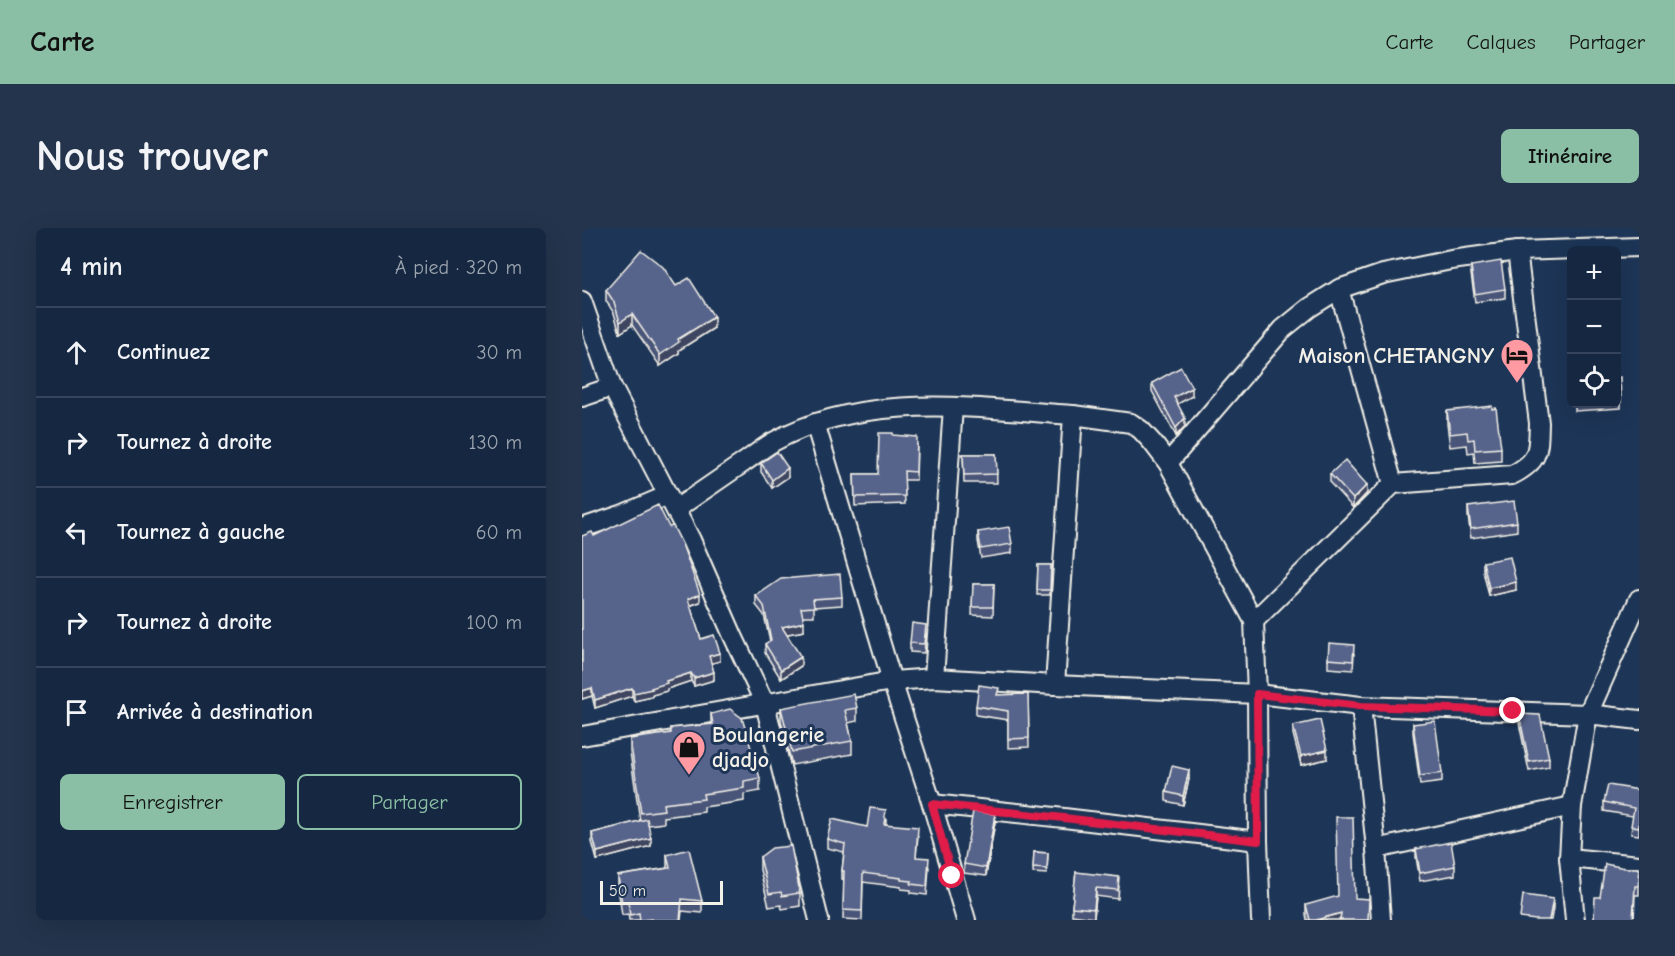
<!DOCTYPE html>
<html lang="fr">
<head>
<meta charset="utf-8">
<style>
	body { margin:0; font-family:"Comic Neue",sans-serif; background:#23344c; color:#f1f3f6 }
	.controls { position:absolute; right:18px; top:18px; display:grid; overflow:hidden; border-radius:9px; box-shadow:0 6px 24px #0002 }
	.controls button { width:54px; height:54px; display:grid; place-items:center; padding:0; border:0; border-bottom:2px solid #35445a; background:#162841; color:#f1f3f6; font:30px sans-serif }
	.scale { position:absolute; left:18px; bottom:15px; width:123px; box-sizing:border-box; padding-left:6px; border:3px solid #f4f1e8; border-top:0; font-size:16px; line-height:21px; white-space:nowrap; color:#f4f1e8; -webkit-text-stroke:4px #1d3557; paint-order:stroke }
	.stop { position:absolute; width:18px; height:18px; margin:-14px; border:4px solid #e11d48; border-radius:50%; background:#fff }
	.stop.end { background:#e11d48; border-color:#fff; box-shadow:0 2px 6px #0008 }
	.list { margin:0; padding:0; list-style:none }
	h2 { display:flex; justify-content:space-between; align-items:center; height:78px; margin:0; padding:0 24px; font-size:26px }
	h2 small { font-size:20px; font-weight:400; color:#9ea6b1 }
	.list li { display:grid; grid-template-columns:39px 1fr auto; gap:18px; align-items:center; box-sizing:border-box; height:90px; padding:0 24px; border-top:2px solid #35445a }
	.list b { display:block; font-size:22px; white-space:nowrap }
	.list em { font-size:20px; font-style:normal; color:#9ea6b1 }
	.actions { display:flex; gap:12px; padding:18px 24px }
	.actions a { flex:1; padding:14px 0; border:2px solid #8abfa5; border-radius:9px; text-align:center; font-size:21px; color:#8abfa5 }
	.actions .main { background:#8abfa5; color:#111 }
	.icon { flex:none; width:33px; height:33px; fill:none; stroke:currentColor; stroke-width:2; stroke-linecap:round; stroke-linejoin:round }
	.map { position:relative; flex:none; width:1057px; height:692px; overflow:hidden; border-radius:9px }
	header { display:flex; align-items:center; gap:36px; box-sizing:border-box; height:84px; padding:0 30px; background:#8abfa5; color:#111 }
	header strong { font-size:28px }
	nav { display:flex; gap:33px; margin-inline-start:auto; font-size:21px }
	.intro { display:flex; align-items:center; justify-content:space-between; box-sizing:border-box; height:144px; padding:0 36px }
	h1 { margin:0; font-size:42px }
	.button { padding:15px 27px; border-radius:9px; background:#8abfa5; color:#111; font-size:21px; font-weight:700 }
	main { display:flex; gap:36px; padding:0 36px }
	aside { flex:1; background:#162841; border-radius:9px; box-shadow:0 6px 24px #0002 }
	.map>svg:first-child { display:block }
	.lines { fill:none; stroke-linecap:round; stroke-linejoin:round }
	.minor-casing { stroke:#f4f1e8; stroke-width:22 }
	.minor { stroke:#1d3557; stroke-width:18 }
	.wall { fill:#4a5578; stroke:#f4f1e8; stroke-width:1.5 }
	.shaded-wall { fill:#3c4561; stroke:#f4f1e8; stroke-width:1.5 }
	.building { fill:#56638b; stroke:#f4f1e8; stroke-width:1.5 }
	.route { stroke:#e11d48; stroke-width:8 }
	.labels { text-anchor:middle; stroke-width:6; stroke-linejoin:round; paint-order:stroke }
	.poi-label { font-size:22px; font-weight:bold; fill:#f4f1e8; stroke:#1d3557; text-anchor:end }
</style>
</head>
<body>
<header>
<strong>Carte</strong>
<nav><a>Carte</a><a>Calques</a><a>Partager</a></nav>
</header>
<div class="intro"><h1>Nous trouver</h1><a class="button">Itinéraire</a></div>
<main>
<aside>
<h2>4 min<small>À pied · 320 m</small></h2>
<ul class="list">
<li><svg class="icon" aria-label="ahead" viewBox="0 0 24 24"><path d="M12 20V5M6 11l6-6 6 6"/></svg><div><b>Continuez</b></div><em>30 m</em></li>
<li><svg class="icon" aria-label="right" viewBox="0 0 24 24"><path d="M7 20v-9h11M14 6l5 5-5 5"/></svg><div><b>Tournez à droite</b></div><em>130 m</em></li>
<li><svg class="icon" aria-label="left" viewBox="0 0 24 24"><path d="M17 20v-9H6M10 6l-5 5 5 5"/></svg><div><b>Tournez à gauche</b></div><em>60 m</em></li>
<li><svg class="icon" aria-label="right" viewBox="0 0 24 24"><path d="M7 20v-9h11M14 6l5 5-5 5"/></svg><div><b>Tournez à droite</b></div><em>100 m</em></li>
<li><svg class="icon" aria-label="arrive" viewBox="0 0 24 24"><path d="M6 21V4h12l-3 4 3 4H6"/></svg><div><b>Arrivée à destination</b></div></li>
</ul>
<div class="actions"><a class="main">Enregistrer</a><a>Partager</a></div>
</aside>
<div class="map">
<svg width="1057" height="692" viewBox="0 0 1057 692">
	<rect width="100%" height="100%" fill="#1d3557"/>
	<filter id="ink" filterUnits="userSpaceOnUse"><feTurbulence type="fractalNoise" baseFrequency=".0167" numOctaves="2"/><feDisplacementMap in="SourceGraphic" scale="12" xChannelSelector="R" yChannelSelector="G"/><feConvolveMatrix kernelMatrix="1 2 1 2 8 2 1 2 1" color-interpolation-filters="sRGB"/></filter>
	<g filter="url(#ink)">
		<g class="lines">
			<g class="minor-casing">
				<g id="minor">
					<path d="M757,61L811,256"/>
					<path d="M0,73L30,159L109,312L151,408L183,476L237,692"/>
					<path d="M0,169L30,159"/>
					<path d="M233,195L310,453L350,576L384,692"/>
					<path d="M586,235L701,101L727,80L757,61L801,46L869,32L935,23L1057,19"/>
					<path d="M94,281C116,266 139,250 161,235C171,228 181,220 191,214C282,163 392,180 491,187"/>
					<path d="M0,300L39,287L86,267"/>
					<path d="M672,393L811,256L930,247C958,233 956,223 957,195L935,23"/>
					<path d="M352,450L371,179"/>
					<path d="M473,457L491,187L549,195L559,202L570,214L586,235L672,393L675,466L676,613L679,692"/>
					<path d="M779,478L794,621L799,692"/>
					<path d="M0,508L310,453L352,450L473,457L675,466L779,478L1006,486L1057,492"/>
					<path d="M350,576L482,590L676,613"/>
					<path d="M794,621L990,578"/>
					<path d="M987,630L1057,637"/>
					<path d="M993,692L987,630L990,578L1006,486L1057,371"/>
				</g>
			</g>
			<use href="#minor" class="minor"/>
		</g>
		<g class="wall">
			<path d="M889,38L923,61V70L893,74L889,46Z"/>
			<path d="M94,58L132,100L97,122V125L78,138L50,97L38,105L32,85L24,73V62Z"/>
			<path d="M1035,150L1039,171V180L993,183V176H1035Z"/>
			<path d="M570,155L610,168L595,176L603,198L594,208L570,163Z"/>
			<path d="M865,183L919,220V233L893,235L892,224L886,225L885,217L868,219L865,196Z"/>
			<path d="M311,207L335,217L334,252H322L323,276L273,278L272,246H296Z"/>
			<path d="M381,226H414L415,255H382Z"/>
			<path d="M179,235L206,249L190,260L179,244Z"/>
			<path d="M748,246L785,265L771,280L748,255Z"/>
			<path d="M886,279L935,294V303L889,310L886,288Z"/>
			<path d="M396,304L430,316V325L399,330L396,313Z"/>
			<path d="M0,308H12L118,374L108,378L119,411L138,433L130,435L132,452L112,458L109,453L85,461V463L70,467V469L52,473L50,468L13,480L10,468L0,471Z"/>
			<path d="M901,334L934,362L907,368L901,343Z"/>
			<path d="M456,337H469L468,367H455Z"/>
			<path d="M391,356H412L411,388L390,387Z"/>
			<path d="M174,368L260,369V377L232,379V388H220L222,403L205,406L219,438L199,451L183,425V416L188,413L182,387L174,377Z"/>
			<path d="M344,406L342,425L328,424V415Z"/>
			<path d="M772,426L771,442L746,440V431Z"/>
			<path d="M446,466L447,519L426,520V492L394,487V478L417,467Z"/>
			<path d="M199,480H275V493L266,495L270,513V526L210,537L199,493Z"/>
			<path d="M129,486L178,550V563L162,566V573L122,579V584L82,589V595L66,597L69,618L15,632L10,614V605L58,593L48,524V511L89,505V500L129,496Z"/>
			<path d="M937,486L967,530V539L947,543L937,495Z"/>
			<path d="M831,496L860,545V554L838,557L831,505Z"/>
			<path d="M711,498L745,531L719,537L711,506Z"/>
			<path d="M607,551L601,577L584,573V564Z"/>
			<path d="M1057,562V607L1049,606L1051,588L1022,583V574Z"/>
			<path d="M304,591V596L336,608L334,629L347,639L345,667L329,665V662L319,661V659L281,654L280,692L261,691L262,652L260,651V643L262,624L245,620V611L285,599Z"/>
			<path d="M413,594L404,648L382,645V636Z"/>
			<path d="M834,621L873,638V647L838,653L834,629Z"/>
			<path d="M452,624L466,625L465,646L451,645Z"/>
			<path d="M85,627L120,673V685L100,683L99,692H47L46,686L40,687L36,660V648L85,640Z"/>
			<path d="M178,629L218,665V678L200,681L199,677L187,679L178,642Z"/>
			<path d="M1043,640H1057V667H1053L1052,692L1018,669Z"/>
			<path d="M494,644L537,658L536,671L514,668L512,690L490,687V679Z"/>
			<path d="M773,670L787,692H725L724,686V677Z"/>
		</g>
		<g class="shaded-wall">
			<path d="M50,86V97L38,105V94Z"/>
			<path d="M132,89V100L97,122V125L78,138V127L96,111Z"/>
			<path d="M610,160V168L592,178V169Z"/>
			<path d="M603,190V198L594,208V200Z"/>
			<path d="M206,240V249L190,260V252Z"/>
			<path d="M785,257V265L771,280V271Z"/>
			<path d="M934,354V362L907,368V360Z"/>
			<path d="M118,366V374L106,378V371Z"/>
			<path d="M222,394V403L200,407V399Z"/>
			<path d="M138,425V433L127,436V428Z"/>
			<path d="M219,429V438L199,451V442Z"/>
			<path d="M132,444V452L112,458V450Z"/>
			<path d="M109,445V453L85,461V463L70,467V469L52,473V465L69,460L84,453Z"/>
			<path d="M10,460V468L0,471V463Z"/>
			<path d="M50,460V468L13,480V472Z"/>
			<path d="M745,522V531L719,537V528Z"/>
			<path d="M607,542V551L601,577V568Z"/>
			<path d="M413,586V594L404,648V640Z"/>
			<path d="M69,610V618L15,632V624Z"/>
			<path d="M514,660V668L512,690V681Z"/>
			<path d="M971,671V680L969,692H967Z"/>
			<path d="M759,685V692H734Z"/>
		</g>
		<g class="building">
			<path d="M59,22L81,39L94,58L107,50L132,89L96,111L97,114L78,127L50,86L38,94L32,74L24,62Z"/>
			<path d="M919,33L923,61L893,66L889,38Z"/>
			<path d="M599,139L610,160L592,169L603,190L594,200L570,155Z"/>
			<path d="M1038,149L1039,171L1035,172V150Z"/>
			<path d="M910,178V181L914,180L919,220L893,222L892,211L886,212L885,204L868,206L865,183Z"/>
			<path d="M297,205H311V207L335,209L334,244L322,243L323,268L273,269L272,246H296Z"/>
			<path d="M195,224L206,240L190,252L179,235Z"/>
			<path d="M381,226H414L415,246L382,247Z"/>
			<path d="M763,232L785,257L771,271L748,246Z"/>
			<path d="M932,273L935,294L889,301L886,279Z"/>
			<path d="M76,277L87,299L91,298L100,316L118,366L106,371L119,411L132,407L138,425L127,428L132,444L112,450L109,445L84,453L85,455L69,460L70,461L52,465L50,460L13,472L10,460L0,463V308L10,304L12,308Z"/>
			<path d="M427,299L430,316L399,321L396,304Z"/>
			<path d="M928,329L934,354L907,360L901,334Z"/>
			<path d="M456,337H469L468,362H455Z"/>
			<path d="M258,346L260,369L231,371L232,379L219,380L222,394L200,399L219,429L199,442L183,416L189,412L182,378L174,368L199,351Z"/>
			<path d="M391,356H412L411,379H390Z"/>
			<path d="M330,395L344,397L342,416L328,415Z"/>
			<path d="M747,415L772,417L771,433L746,431Z"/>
			<path d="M397,457L417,460L415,467L446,466L447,510L426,511V483L394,478Z"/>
			<path d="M272,466L275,480L263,482L270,513L210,524L199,480Z"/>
			<path d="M148,481L160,490L178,550L162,553V560L121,566L122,571L81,576L82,582L59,585L48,511L89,505V500L131,496L129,486Z"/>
			<path d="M937,486L958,487L967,530L947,534Z"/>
			<path d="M738,492L745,522L719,528L711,498Z"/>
			<path d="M853,493L860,545L838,548L831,496Z"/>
			<path d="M590,538L607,542L601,568L584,564Z"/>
			<path d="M1026,557L1057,562V599L1049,598L1052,580L1022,574Z"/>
			<path d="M288,580L304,582L302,596L336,599L334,629L347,630L345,658L329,656L330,653L319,652V650L281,645L280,683L261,682L262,643H260L263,616L245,611L250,591L285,599Z"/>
			<path d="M391,583L413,586L404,640L382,636Z"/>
			<path d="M754,589H771L773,670L787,671L786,692H758L759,685L734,692H728L724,677L756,668Z"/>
			<path d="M65,591L69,610L15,624L10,605Z"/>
			<path d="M869,614L873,638L838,645L834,621Z"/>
			<path d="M209,618L218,665L200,668L199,664L187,666L178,629L190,620Z"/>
			<path d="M107,621L120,673L100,671L98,692H70V691L58,692L57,685L48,687L46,674L40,675L36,648L88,640L85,627Z"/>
			<path d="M452,624L466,625L465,641L451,640Z"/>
			<path d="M1023,636L1043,640H1057V658H1053L1051,692H1012L1013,669H1018Z"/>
			<path d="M494,644L537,649L536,662L514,660L512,681L490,679Z"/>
			<path d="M941,667L971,671L967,692H954L938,690Z"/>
		</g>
	</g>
	<g class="lines" filter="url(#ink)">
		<path class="route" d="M370,648L350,576L482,590L676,613L675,466L779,478L931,483"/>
	</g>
	<defs>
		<g id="hotel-pin" transform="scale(1.725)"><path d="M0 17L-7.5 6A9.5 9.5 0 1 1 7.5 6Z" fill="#ff9aa2" stroke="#1d3557"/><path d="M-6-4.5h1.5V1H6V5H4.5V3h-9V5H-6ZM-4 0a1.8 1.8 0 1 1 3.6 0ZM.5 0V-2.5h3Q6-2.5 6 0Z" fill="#111"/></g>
		<g id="shop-pin" transform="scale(1.725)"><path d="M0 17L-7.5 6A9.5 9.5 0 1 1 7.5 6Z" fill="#ff9aa2" stroke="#1d3557"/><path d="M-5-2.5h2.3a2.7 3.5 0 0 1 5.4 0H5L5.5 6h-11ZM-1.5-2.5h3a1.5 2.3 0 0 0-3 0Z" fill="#111"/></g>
	</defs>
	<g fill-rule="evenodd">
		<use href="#hotel-pin" x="935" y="127"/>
		<use href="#shop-pin" x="107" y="519"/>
	</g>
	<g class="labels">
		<g class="poi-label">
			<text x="912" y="135">Maison CHETANGNY</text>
			<text x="130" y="514" text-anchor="start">Boulangerie<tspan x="130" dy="25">djadjo</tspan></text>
		</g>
	</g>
</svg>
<div class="controls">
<button>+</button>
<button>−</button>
<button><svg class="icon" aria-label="locate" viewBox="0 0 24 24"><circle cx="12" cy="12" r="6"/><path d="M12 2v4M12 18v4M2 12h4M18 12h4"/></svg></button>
</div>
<div class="scale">50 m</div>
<div class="stop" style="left:370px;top:648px"></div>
<div class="stop end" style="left:931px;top:483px"></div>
</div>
</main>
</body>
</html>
